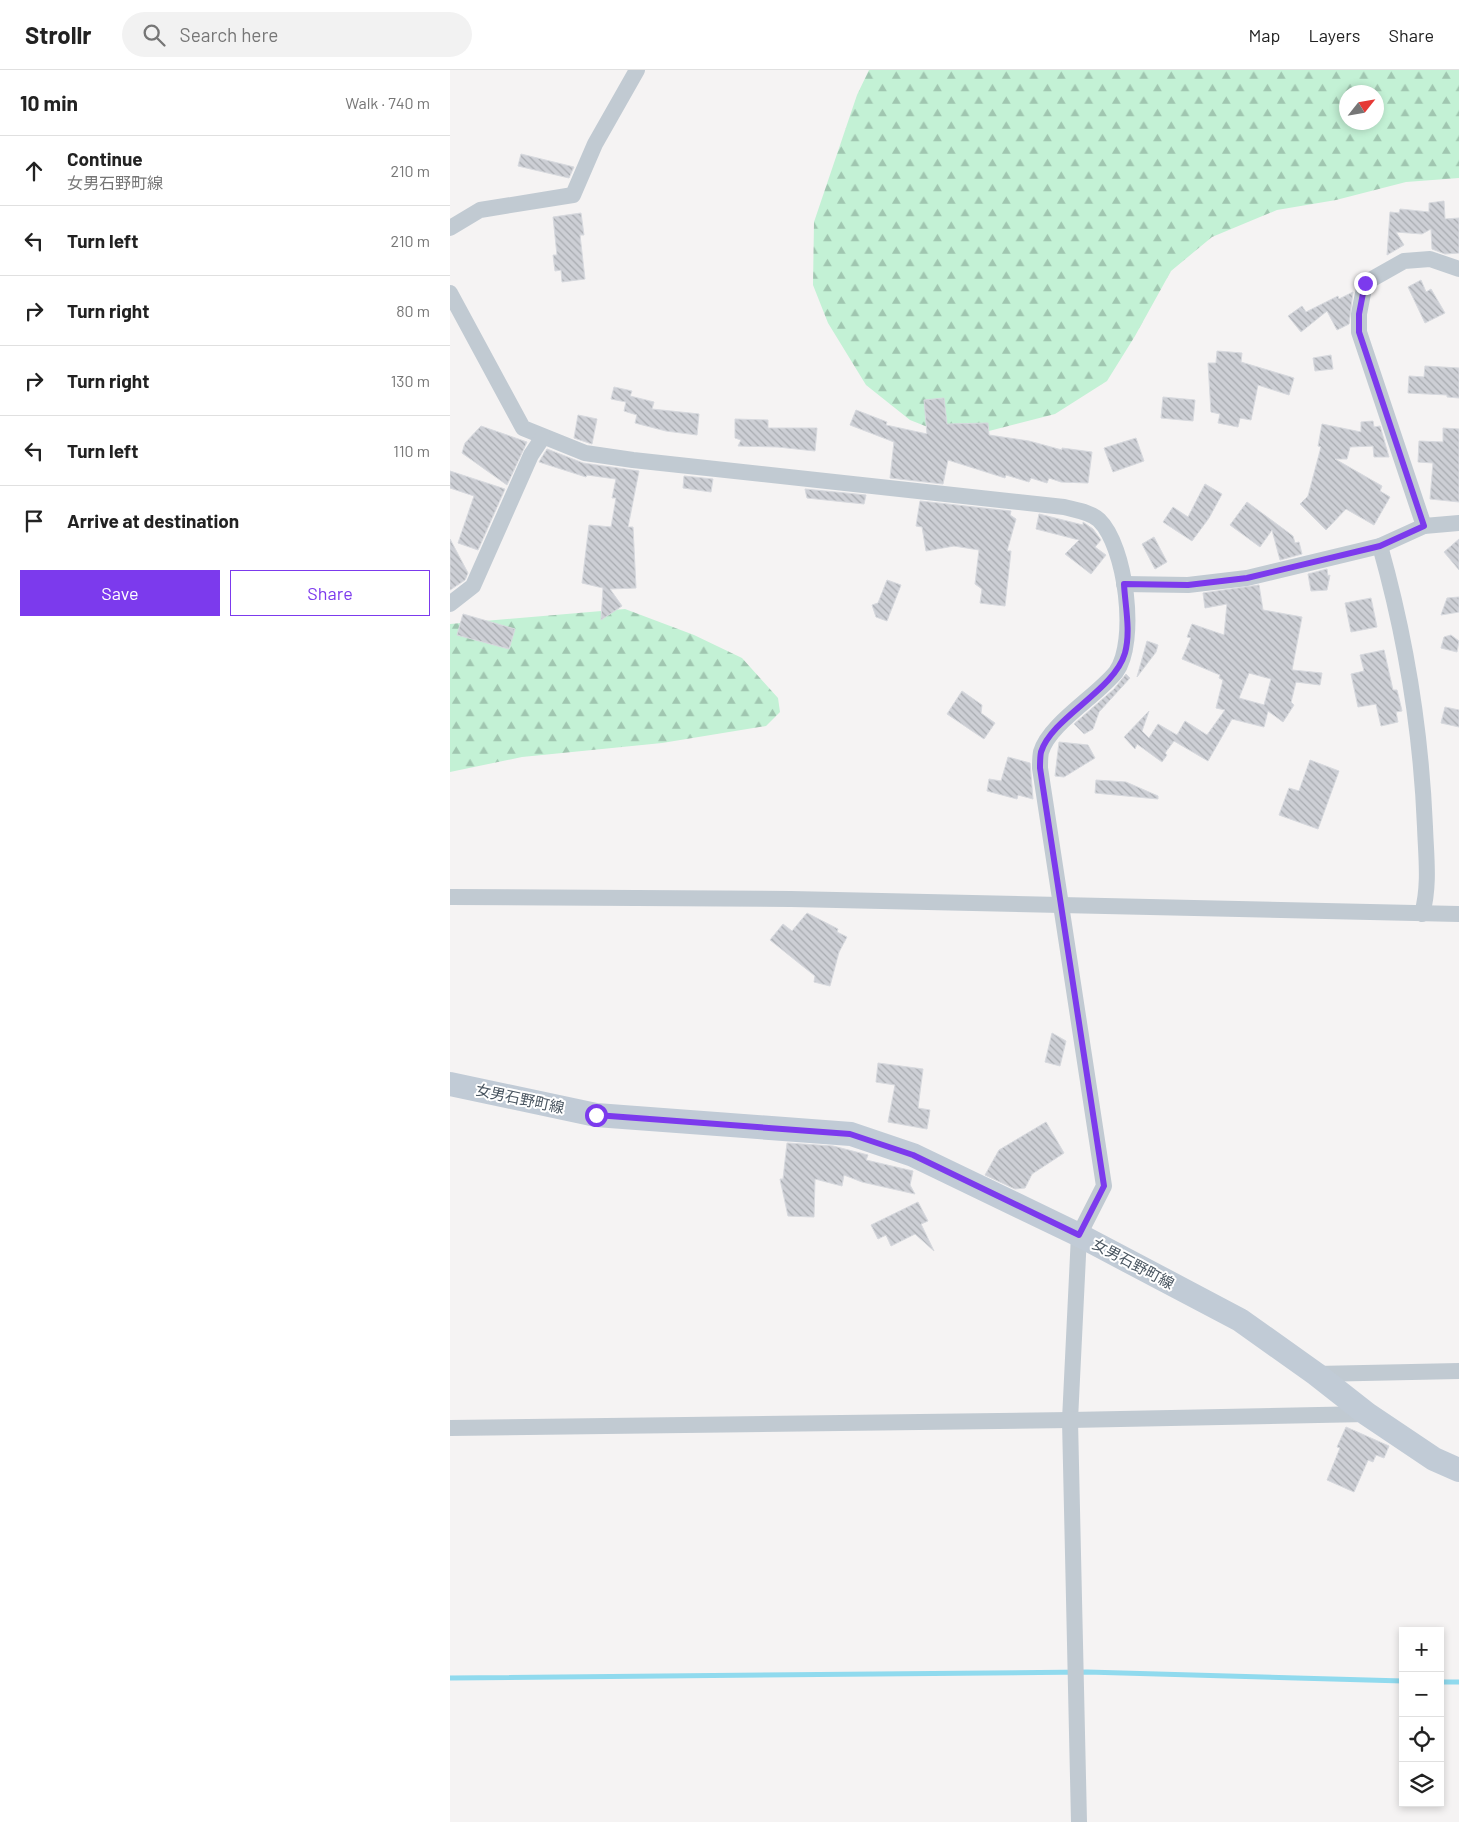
<!DOCTYPE html>
<html lang="en">
<head>
<meta charset="utf-8">
<style>
	body { margin:0; font-family:Barlow,"Noto Sans JP",sans-serif; background:#f2f2f2; color:#222 }
	.controls { position:absolute; right:15px; bottom:15px; display:grid; overflow:hidden; border-radius:0px; box-shadow:0 2px 8px #0003 }
	.controls button { width:45px; height:45px; display:grid; place-items:center; padding:0; border:0; border-bottom:1px solid #e0e0e0; background:#fff; color:#222; font:25px sans-serif }
	.compass { position:absolute; left:889px; top:15px; width:45px; height:45px; border-radius:50%; background:#fff; box-shadow:0 2px 8px #0003; rotate:59deg }
	.stop { position:absolute; width:15px; height:15px; margin:-11px; border:4px solid #7c3aed; border-radius:50%; background:#fff }
	.stop.end { background:#7c3aed; border-color:#fff; box-shadow:0 1px 5px #0008 }
	.list { margin:0; padding:0; list-style:none }
	h2 { display:flex; justify-content:space-between; align-items:center; height:65px; margin:0; padding:0 20px; font-size:21px }
	h2 small { font-size:16px; font-weight:400; color:#767676 }
	.list li { display:grid; grid-template-columns:32px 1fr auto; gap:15px; align-items:center; box-sizing:border-box; height:70px; padding:0 20px; border-top:1px solid #e0e0e0 }
	.list b { display:block; font-size:19px; white-space:nowrap }
	.list p { margin:0; font-size:16px; white-space:nowrap; color:#767676 }
	.list em { font-size:16px; font-style:normal; color:#767676 }
	.actions { display:flex; gap:10px; padding:15px 20px }
	.actions a { flex:1; padding:11px 0; border:1px solid #7c3aed; border-radius:0px; text-align:center; font-size:18px; color:#7c3aed }
	.actions .main { background:#7c3aed; color:#fff }
	.icon { flex:none; width:28px; height:28px; fill:none; stroke:currentColor; stroke-width:2; stroke-linecap:round; stroke-linejoin:round }
	.map { position:relative; flex:none; width:1009px; height:1752px; overflow:hidden }
	header { display:flex; align-items:center; gap:30px; box-sizing:border-box; height:70px; padding:0 25px; background:#fff; border-bottom:1px solid #e0e0e0 }
	header strong { font-size:24px }
	nav { display:flex; gap:28px; margin-inline-start:auto; font-size:18px }
	.search { width:350px; height:45px; background:#f2f2f2; display:flex; align-items:center; gap:12px; box-sizing:border-box; padding:0 18px; border-radius:28px; color:#767676; font-size:19px }
	main { display:flex }
	aside { flex:1; background:#fff }
	.map>svg:first-child { display:block }
	.forest { fill:url(#forest-firs); fill-rule:evenodd }
	.lines { fill:none; stroke-linecap:round; stroke-linejoin:round }
	.stream { stroke:#90daee; stroke-width:5 }
	.building { fill:url(#building-back-hatch); stroke:#d7d9de; fill-rule:evenodd }
	.street { stroke:#c1cad2; stroke-width:16 }
	.secondary { stroke:#c1cbd6; stroke-width:24 }
	.route { stroke:#7c3aed; stroke-width:6 }
	.labels { text-anchor:middle; stroke-width:4; stroke-linejoin:round; paint-order:stroke }
	.street-label { font-size:15px; fill:#4a5661; stroke:#fff }
</style>
</head>
<body>
<header>
<strong>Strollr</strong>
<div class="search"><svg class="icon" aria-label="search" viewBox="0 0 24 24"><circle cx="10" cy="10" r="6"/><path d="M15 15l6 6"/></svg>Search here</div>
<nav><a>Map</a><a>Layers</a><a>Share</a></nav>
</header>
<main>
<aside>
<h2>10 min<small>Walk · 740 m</small></h2>
<ul class="list">
<li><svg class="icon" aria-label="ahead" viewBox="0 0 24 24"><path d="M12 20V5M6 11l6-6 6 6"/></svg><div><b>Continue</b><p>女男石野町線</p></div><em>210 m</em></li>
<li><svg class="icon" aria-label="left" viewBox="0 0 24 24"><path d="M17 20v-9H6M10 6l-5 5 5 5"/></svg><div><b>Turn left</b></div><em>210 m</em></li>
<li><svg class="icon" aria-label="right" viewBox="0 0 24 24"><path d="M7 20v-9h11M14 6l5 5-5 5"/></svg><div><b>Turn right</b></div><em>80 m</em></li>
<li><svg class="icon" aria-label="right" viewBox="0 0 24 24"><path d="M7 20v-9h11M14 6l5 5-5 5"/></svg><div><b>Turn right</b></div><em>130 m</em></li>
<li><svg class="icon" aria-label="left" viewBox="0 0 24 24"><path d="M17 20v-9H6M10 6l-5 5 5 5"/></svg><div><b>Turn left</b></div><em>110 m</em></li>
<li><svg class="icon" aria-label="arrive" viewBox="0 0 24 24"><path d="M6 21V4h12l-3 4 3 4H6"/></svg><div><b>Arrive at destination</b></div></li>
</ul>
<div class="actions"><a class="main">Save</a><a>Share</a></div>
</aside>
<div class="map">
<svg width="1009" height="1752" viewBox="0 0 1009 1752">
	<defs>
		<pattern id="forest-firs" width="22" height="20" patternUnits="userSpaceOnUse" patternTransform="scale(1.25)"><rect width="22" height="20" fill="#c3f1d5"/><path d="M5 1l3.5 6h-7zM16 11l3.5 6h-7z" fill="#a0c6b0"/></pattern>
		<pattern id="building-back-hatch" width="6" height="6" patternUnits="userSpaceOnUse" patternTransform="scale(1.25)"><rect width="6" height="6" fill="#cdcfd5"/><path d="M-1 5l2 2M0 0l6 6M5-1l2 2" fill="none" stroke="#a8abb0"/></pattern>
	</defs>
	<rect width="100%" height="100%" fill="#f5f3f3"/>
	<g class="forest">
		<path d="M419,0H1009V108L956,112L886,130L827,140L762,167L721,201L685,266L657,311L605,344L508,369L460,350L416,315L378,253L363,215L364,152L407,25ZM896,22H926V52H896Z"/>
		<path d="M175,539L244,565L292,588L328,628L330,642L316,656L212,673L72,687L0,702V554Z"/>
	</g>
	<g class="lines">
		<g class="stream">
			<path d="M0,1608L637,1602L953,1611"/>
			<path d="M990,1612H1009"/>
		</g>
	</g>
	<g class="building">
		<path d="M71,84L124,97L123,99L119,108L68,96Z"/>
		<path d="M994,131L995,149L1009,148V183L995,184L982,179L981,159L972,164L946,162L954,175L937,185L940,142L949,143L950,139L979,142V133Z"/>
		<path d="M131,143L134,165H130L135,209L112,212L111,200L105,201L103,185H107L103,147Z"/>
		<path d="M971,210L976,222L981,219L995,243L975,253L958,217Z"/>
		<path d="M903,222L899,254L887,260L877,241L851,262L838,246L852,236L856,242L888,226L889,229Z"/>
		<path d="M767,281L792,283L791,292L844,308L839,325L808,315L801,350L790,348L788,357L768,353L770,344L761,342L758,293H766Z"/>
		<path d="M881,285L883,299L865,301L863,288Z"/>
		<path d="M975,296L1009,298V328L997,327V325L958,323L959,306L974,307Z"/>
		<path d="M164,317L182,321L180,326L204,332L202,339L249,344L247,365L216,361L185,353L187,345L174,341L176,332L161,329Z"/>
		<path d="M713,327L745,330L743,351L711,348Z"/>
		<path d="M494,328L497,354L538,353L539,365L579,371L612,380V378L642,382L638,413L611,412L599,408L597,413L581,408L579,412L556,405L555,408L498,390L493,414L440,408L444,372L400,355L406,340L437,352L436,355L477,364L474,330Z"/>
		<path d="M128,345L147,349L142,374L124,368Z"/>
		<path d="M285,349L318,350V358H367L365,381L328,377L288,376L291,370L285,368Z"/>
		<path d="M923,351L924,357L930,356L939,387H924L923,376L900,377L897,389H885L932,416L930,421L940,427L924,455L896,439L876,460L850,434L858,426L871,377L868,376L872,354L911,362V352Z"/>
		<path d="M31,356L77,372L57,415L12,383L15,373Z"/>
		<path d="M993,358L1009,359V432L980,429L983,393L968,392L969,371L993,372Z"/>
		<path d="M686,368L694,391L663,402L654,378Z"/>
		<path d="M97,379L133,393L189,401L178,457H183L186,518L160,519L172,536L151,550L153,518L132,513L139,455L161,457L166,428H162L166,409L137,405L136,407L89,392Z"/>
		<path d="M0,401L55,419L28,480L8,473L24,426L0,418Z"/>
		<path d="M234,406L263,409L261,422L233,418Z"/>
		<path d="M755,414L772,424L759,448L742,471L713,452L723,437L738,447Z"/>
		<path d="M355,419L416,425L414,434L357,428Z"/>
		<path d="M470,431L561,441L560,445L566,449L557,481H561L555,536L530,533L532,519L525,514L529,480L504,476L476,481L472,457L466,456Z"/>
		<path d="M797,432L843,466L845,473L849,472L852,484L830,490L822,460L810,477L780,455Z"/>
		<path d="M589,444L633,455V452L643,459L651,470L645,477L656,485L641,504L615,484L629,470L586,459Z"/>
		<path d="M704,467L717,492L705,499L692,474Z"/>
		<path d="M0,469L18,503L15,510L0,520Z"/>
		<path d="M1009,469V500L994,482Z"/>
		<path d="M877,499L878,506L880,505L877,520L861,521L858,504Z"/>
		<path d="M437,510L451,515L437,551L426,547L422,535L428,533Z"/>
		<path d="M809,515L813,540L852,547L842,600L872,603L870,615L846,612L841,632L844,635L833,652L818,641L814,657L782,649L758,691L724,671L715,683L717,685L712,692L687,674L685,679L674,667L699,641L692,661L699,668L708,654L727,665L735,651L757,665L775,640L766,638L773,610L769,608L770,605L732,589L741,568L737,567L742,554L774,565L777,534L755,538L753,523ZM799,603L821,609L814,635L789,628Z"/>
		<path d="M1009,527V542L991,545L997,528Z"/>
		<path d="M921,528L927,557L901,562L895,533Z"/>
		<path d="M13,544L65,559L59,579L7,565Z"/>
		<path d="M1001,565L1009,571L1007,582L991,578L994,567Z"/>
		<path d="M697,571L708,575L706,582L687,607Z"/>
		<path d="M934,580L943,620H947L952,641L946,642L948,652L931,656L926,634L908,637L901,604L914,601L910,585Z"/>
		<path d="M676,604L680,608L649,642L643,659L634,664L624,654L664,619Z"/>
		<path d="M512,621L532,635L531,643L545,653L534,669L497,644Z"/>
		<path d="M995,637L1009,640V657L991,653Z"/>
		<path d="M609,672L638,675L645,688L614,707L605,706Z"/>
		<path d="M558,687L580,693L583,729L568,725L567,729L537,721L539,709L551,711Z"/>
		<path d="M860,690L889,701L868,759L829,745L839,718L849,721Z"/>
		<path d="M646,710L676,712L708,726V729L645,723Z"/>
		<path d="M357,843L388,859L387,862L397,867L389,882L380,916L364,912L365,906L320,870L333,854L342,861Z"/>
		<path d="M602,963L616,971L610,996L595,992Z"/>
		<path d="M428,993L473,999L468,1038L480,1040L477,1059L438,1052L445,1015L426,1012Z"/>
		<path d="M596,1052L614,1083L582,1104L575,1118L565,1119L535,1105L549,1080Z"/>
		<path d="M337,1073L383,1076L418,1085L416,1090L463,1101L460,1115L465,1124L412,1112L394,1105L392,1116L365,1109L364,1147L338,1146L330,1109H333Z"/>
		<path d="M468,1132L478,1151L471,1154L484,1181L465,1164L441,1176L436,1165L428,1169L421,1155Z"/>
		<path d="M896,1357L939,1376L934,1388L926,1385L923,1392L918,1390L904,1422L877,1410L890,1378L887,1377Z"/>
	</g>
	<g class="lines">
		<g class="street">
			<path d="M0,158L30,140L123,125L145,74L187,0"/>
			<path d="M0,223L73,358L135,383L183,390L614,437C625,440 641,442 649,450C676,476 688,572 666,602C647,626 599,654 591,682C590,687 590,693 590,698L654,1116L629,1165L620,1350L629,1752"/>
			<path d="M974,456L909,262V244L915,213L954,191L980,189L1009,199"/>
			<path d="M930,476C956,568 971,661 975,757C976,786 980,815 972,844"/>
			<path d="M674,514L738,515L797,508L930,476L974,456L1009,453"/>
			<path d="M0,534L23,516L81,385L93,367"/>
			<path d="M0,827L341,829L1009,844"/>
			<path d="M866,1304L1009,1301"/>
			<path d="M0,1358L620,1350L917,1344"/>
		</g>
		<path class="secondary" d="M0,1014L146,1045L401,1064L463,1085L629,1165L790,1250L866,1304L917,1344L984,1389L1009,1400"/>
	</g>
	<g class="lines">
		<path class="route" d="M146,1045L400,1064L463,1085L629,1165L654,1116L590,698C590,693 590,687 591,682C602,647 664,621 675,583C681,561 675,535 674,514L738,515L797,508L930,476L974,456L909,262V244L915,213"/>
	</g>
	<g class="labels">
		<g class="street-label">
			<text transform="translate(70 1029) rotate(12)" y="5">女男石野町線</text>
			<text transform="translate(683 1194) rotate(28)" y="5">女男石野町線</text>
		</g>
	</g>
</svg>
<div class="controls">
<button>+</button>
<button>−</button>
<button><svg class="icon" aria-label="locate" viewBox="0 0 24 24"><circle cx="12" cy="12" r="6"/><path d="M12 2v4M12 18v4M2 12h4M18 12h4"/></svg></button>
<button><svg class="icon" aria-label="layers" viewBox="0 0 24 24"><path d="M12 4l9 5-9 5-9-5zM3 14l9 5 9-5"/></svg></button>
</div>
<svg class="compass" viewBox="-18 -18 36 36"><path d="M0-13l5 13h-10z" fill="#e53935"/><path d="M0 13l5-13h-10z" fill="#767676"/></svg>
<div class="stop" style="left:146px;top:1045px"></div>
<div class="stop end" style="left:915px;top:213px"></div>
</div>
</main>
</body>
</html>
